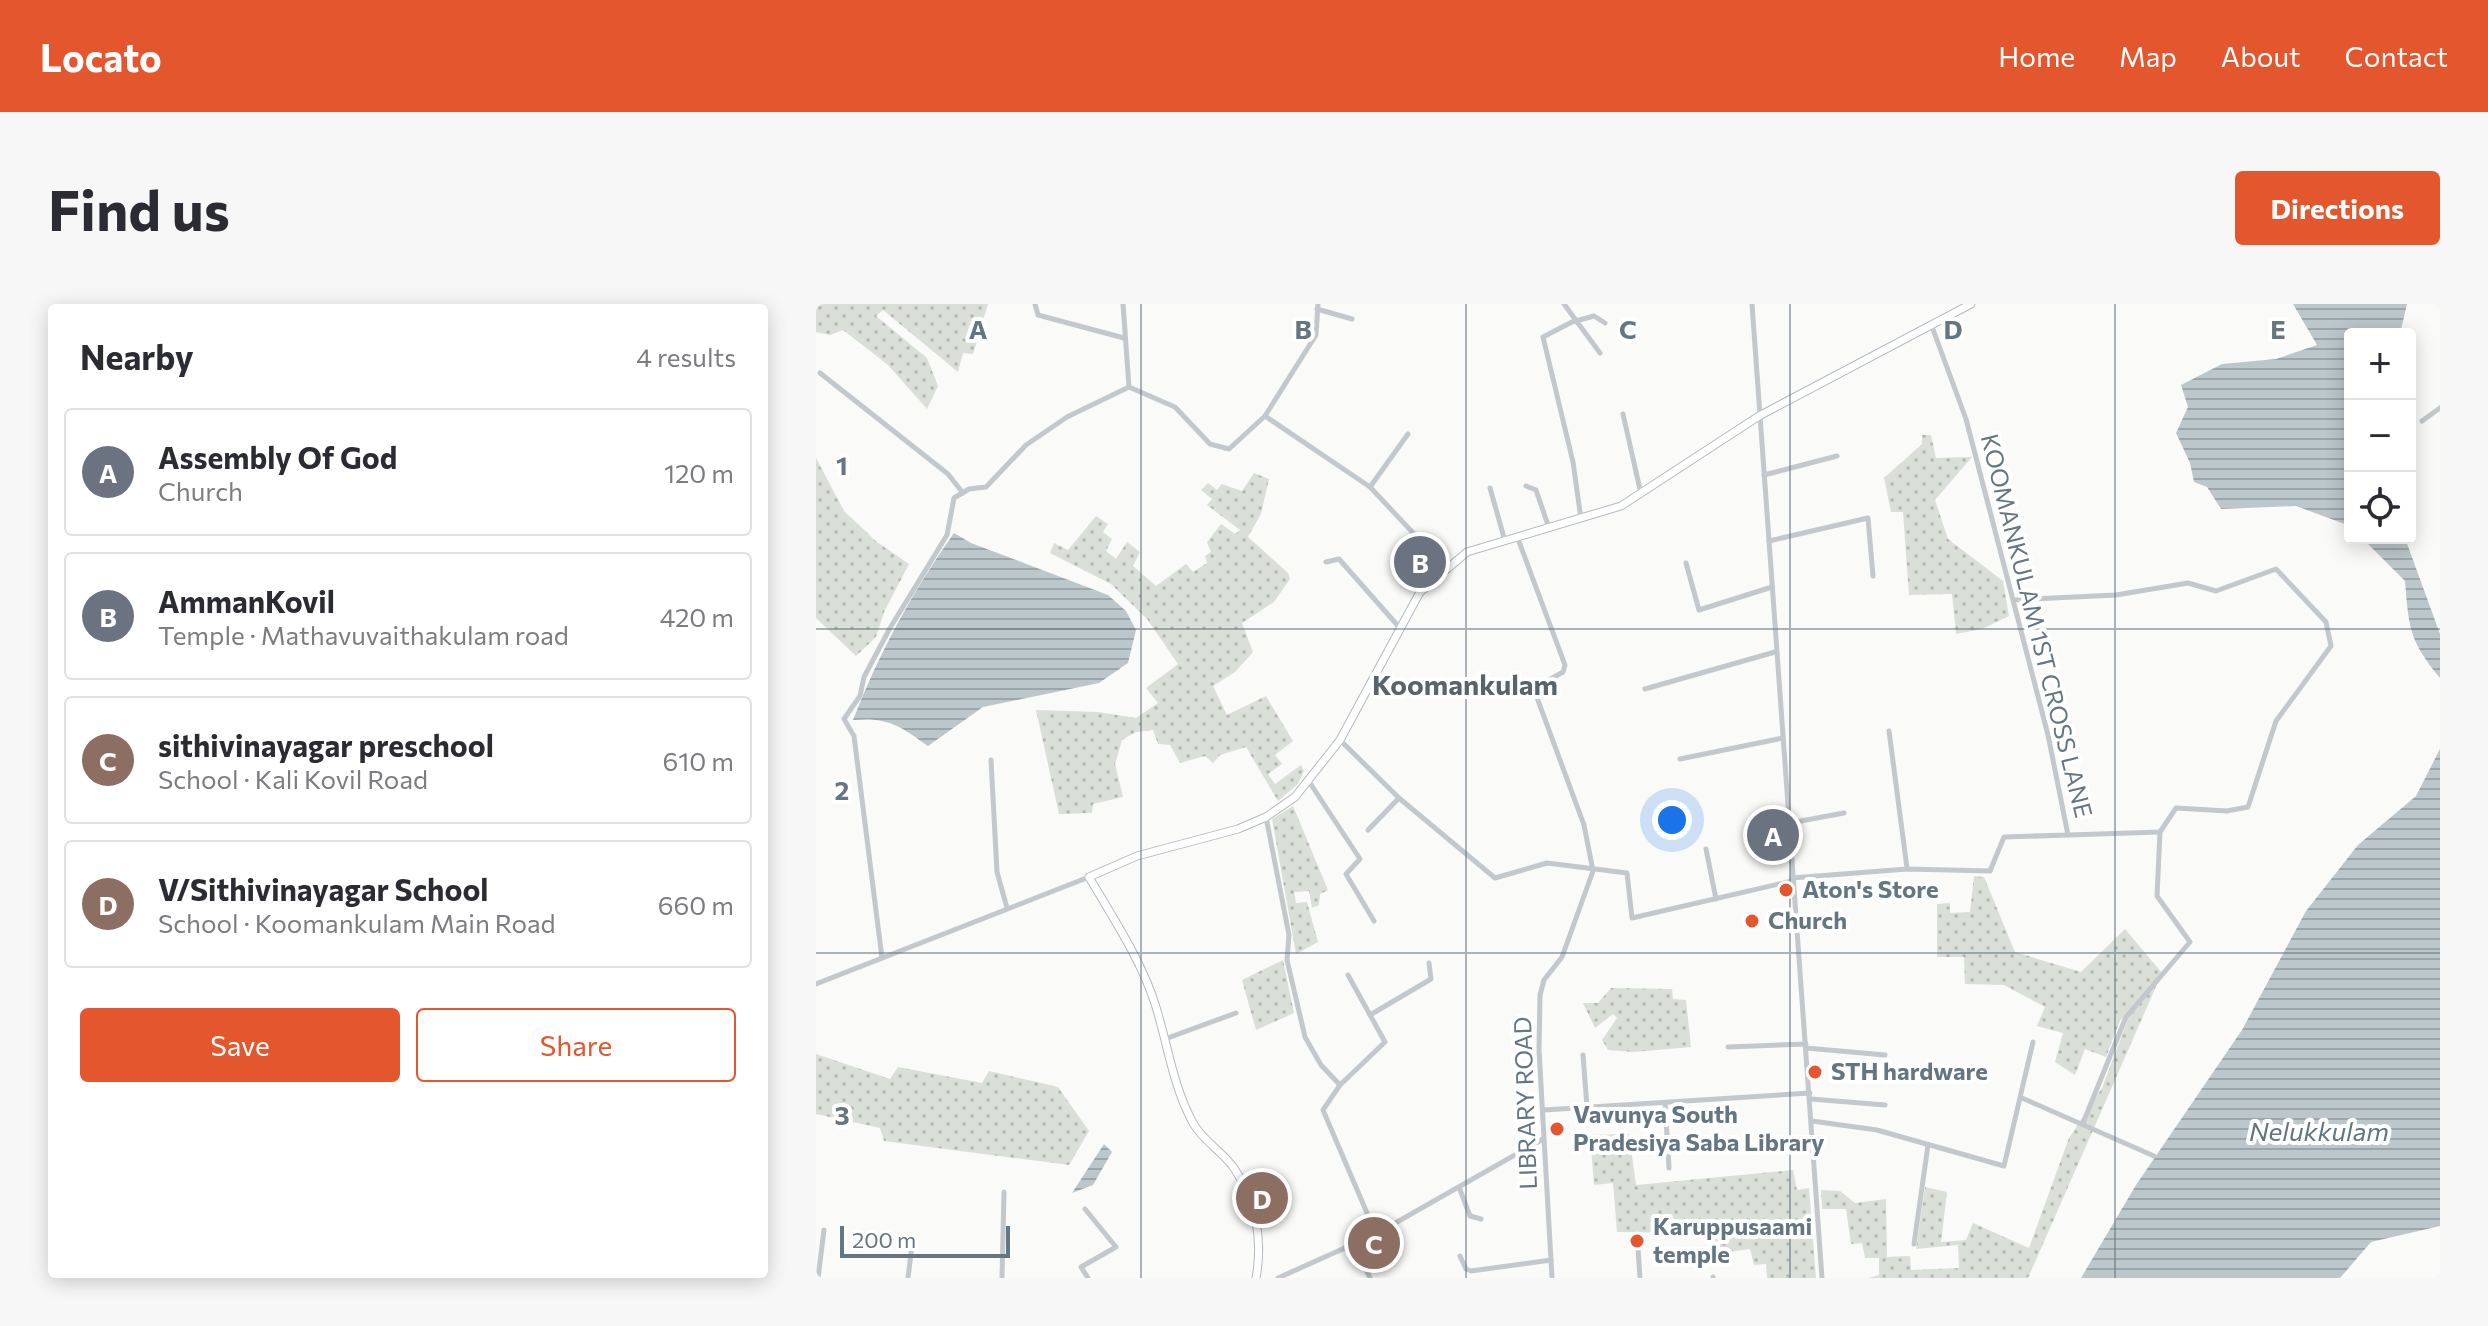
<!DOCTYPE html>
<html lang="en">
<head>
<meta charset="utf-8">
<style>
	body { margin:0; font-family:Commissioner,sans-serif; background:#f7f7f7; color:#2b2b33 }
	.controls { position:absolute; right:24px; top:24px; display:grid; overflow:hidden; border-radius:8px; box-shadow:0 4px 20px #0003 }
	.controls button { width:72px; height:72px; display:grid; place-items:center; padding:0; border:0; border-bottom:2px solid #e1e1e2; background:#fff; color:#2b2b33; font:40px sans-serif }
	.scale { position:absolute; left:24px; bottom:20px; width:170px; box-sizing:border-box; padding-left:8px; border:4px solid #657683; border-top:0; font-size:22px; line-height:28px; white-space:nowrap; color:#657683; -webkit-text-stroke:6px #fff; paint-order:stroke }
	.you { position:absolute; left:856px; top:516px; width:28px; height:28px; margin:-20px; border:6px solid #fff; border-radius:50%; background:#1a73e8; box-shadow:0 0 0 12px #1a73e833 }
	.badge { display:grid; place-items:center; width:52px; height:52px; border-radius:50%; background:#e4572e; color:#fff; font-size:26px; font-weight:700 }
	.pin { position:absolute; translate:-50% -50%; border:4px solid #fff; box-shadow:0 2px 8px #0006 }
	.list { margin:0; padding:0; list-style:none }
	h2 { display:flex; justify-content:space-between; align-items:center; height:104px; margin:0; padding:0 32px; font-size:34px }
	h2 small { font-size:26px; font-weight:400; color:#7c7c81 }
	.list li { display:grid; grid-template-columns:52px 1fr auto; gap:24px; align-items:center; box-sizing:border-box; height:128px; margin:0 16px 16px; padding:0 16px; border:2px solid #e1e1e2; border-radius:8px }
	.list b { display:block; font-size:30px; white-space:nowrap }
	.list p { margin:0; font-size:26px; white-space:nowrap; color:#7c7c81 }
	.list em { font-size:26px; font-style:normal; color:#7c7c81 }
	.actions { display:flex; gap:16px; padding:24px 32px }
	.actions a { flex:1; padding:18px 0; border:2px solid #e4572e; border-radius:8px; text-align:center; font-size:28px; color:#e4572e }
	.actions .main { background:#e4572e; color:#fff }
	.icon { flex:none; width:44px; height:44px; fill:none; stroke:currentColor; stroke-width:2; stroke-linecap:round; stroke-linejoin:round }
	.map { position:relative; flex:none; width:1624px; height:974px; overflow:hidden; border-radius:8px }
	header { display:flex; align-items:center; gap:48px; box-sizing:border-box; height:112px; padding:0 40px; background:#e4572e; color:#fff }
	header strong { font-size:38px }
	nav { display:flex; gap:44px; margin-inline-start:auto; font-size:28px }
	.intro { display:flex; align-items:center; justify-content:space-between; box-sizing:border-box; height:192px; padding:0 48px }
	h1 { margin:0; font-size:56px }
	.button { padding:20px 36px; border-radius:8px; background:#e4572e; color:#fff; font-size:28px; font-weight:700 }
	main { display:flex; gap:48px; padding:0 48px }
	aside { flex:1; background:#fff; border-radius:8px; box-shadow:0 4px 20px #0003 }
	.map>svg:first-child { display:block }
	.green { fill:url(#green-dots) }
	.water { fill:url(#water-rules) }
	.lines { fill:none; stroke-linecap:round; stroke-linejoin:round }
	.secondary-casing { stroke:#b3babf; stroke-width:9 }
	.street { stroke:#c3c8cc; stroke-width:5 }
	.secondary { stroke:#fff; stroke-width:7 }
	.grid { fill:none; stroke:#657683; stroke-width:2; stroke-opacity:0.55 }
	.poi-dot { fill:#e4572e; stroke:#fff; stroke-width:3 }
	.labels { text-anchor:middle; stroke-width:8; stroke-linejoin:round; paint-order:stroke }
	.street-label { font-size:24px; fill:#657683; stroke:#fff }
	.poi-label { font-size:24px; font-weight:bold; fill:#657683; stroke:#fff; text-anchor:start }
	.water-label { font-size:26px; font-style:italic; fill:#60757c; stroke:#fff }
	.quarter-label { font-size:28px; font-weight:bold; fill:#57646e; stroke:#fff }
	.grid-label { font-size:26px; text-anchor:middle; font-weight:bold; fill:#657683; stroke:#fff; stroke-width:8; stroke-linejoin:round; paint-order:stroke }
</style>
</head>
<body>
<header>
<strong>Locato</strong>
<nav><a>Home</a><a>Map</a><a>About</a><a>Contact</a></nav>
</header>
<div class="intro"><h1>Find us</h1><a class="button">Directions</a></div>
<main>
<aside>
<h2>Nearby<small>4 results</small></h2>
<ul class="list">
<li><span class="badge" style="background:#6b7280">A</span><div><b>Assembly Of God</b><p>Church</p></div><em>120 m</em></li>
<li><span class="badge" style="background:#6b7280">B</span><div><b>AmmanKovil</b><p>Temple · Mathavuvaithakulam road</p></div><em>420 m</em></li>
<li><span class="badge" style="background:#8d6e63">C</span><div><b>sithivinayagar preschool</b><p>School · Kali Kovil Road</p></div><em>610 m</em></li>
<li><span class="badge" style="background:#8d6e63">D</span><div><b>V/Sithivinayagar School</b><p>School · Koomankulam Main Road</p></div><em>660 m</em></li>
</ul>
<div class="actions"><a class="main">Save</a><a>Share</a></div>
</aside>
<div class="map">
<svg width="1624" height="974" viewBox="0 0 1624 974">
	<defs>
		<pattern id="green-dots" width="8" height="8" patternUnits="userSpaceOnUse" patternTransform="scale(2)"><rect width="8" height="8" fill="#dadfd7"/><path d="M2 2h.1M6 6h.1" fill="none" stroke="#b4b9b4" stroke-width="1.8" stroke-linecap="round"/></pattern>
		<pattern id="water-rules" width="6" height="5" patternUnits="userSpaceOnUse" patternTransform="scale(2)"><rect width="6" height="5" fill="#bbc7cb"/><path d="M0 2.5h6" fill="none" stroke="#9ca6aa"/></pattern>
	</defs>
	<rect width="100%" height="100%" fill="#fafaf8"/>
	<g class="green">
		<path d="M0,0H172L157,50L147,49L142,68L67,6L60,12L111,54L122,82L111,105L72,61L27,26L14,31L0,28Z"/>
		<path d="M1106,131H1115L1120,154L1156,153L1119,196L1132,235L1187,277L1193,312L1166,325L1140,330L1136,290L1093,291L1087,208H1075L1068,174L1106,140Z"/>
		<path d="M0,154L28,207L61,238L93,260L68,308L60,333L40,352L0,314Z"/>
		<path d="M438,169L453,175L445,210L432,233L472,269L474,275L458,298L426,319L437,348L419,368L397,382L411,411L450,392L477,437L459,451L466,460L452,470L459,480L485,461L488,467L482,480L462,497L430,443L404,451L397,459L389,452L364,459L354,441L342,440L337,426L320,428L306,436L299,460L307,493L277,500L276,509L243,510L220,406L282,408L320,414L342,399L330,384L362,360L331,315L295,280L234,249L238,239L252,246L280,212L292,220L287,228L296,235L290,247L300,255L311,238L324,248L317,262L340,282L370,260L377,268L391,259L389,252L395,248L391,238L405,220L419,230L424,226L391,201L396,195L385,186L392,179L401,186L406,180L426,187Z"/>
		<path d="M477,502L512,586L504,590L503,601L496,604L493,587L478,588L480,599L491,598L502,638L480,650L456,515Z"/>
		<path d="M1158,572L1168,573L1199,648L1265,668L1309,625L1346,669L1212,974H1052L1063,971V954H1049L1046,939L1035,940L1030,905H1006L1005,886L1024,887L1039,899L1070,895L1071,953L1094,952L1095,966L1143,964L1142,941L1100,945L1109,883L1131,888L1125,938L1150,936L1157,919L1213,944L1253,834L1286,784L1317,702L1304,717L1290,753L1269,745L1259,771L1239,758L1247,729L1221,722L1229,703L1188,681L1149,680L1148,653H1121V600L1134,599V609L1154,608Z"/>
		<path d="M467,656L478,709L440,726L426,676Z"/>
		<path d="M795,684L856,685L857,695L870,696L875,743L818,748L792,746L786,736L801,714L797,710L779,724L767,699H782Z"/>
		<path d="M0,750L74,775L82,763L166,779L173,767L242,783L273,827L253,861L68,837L64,824L0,810Z"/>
		<path d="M813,830L820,881L977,866L981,886L993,884L1000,974H951L950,960L938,961L934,945L897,950L892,929L801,928L797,879L778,881L774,831Z"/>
	</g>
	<g class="water">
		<path d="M1477,0H1591L1584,30H1534V222L1480,202L1405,205L1391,183L1378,178L1374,159L1360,129L1372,103L1365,81L1406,60L1460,55L1501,41Z"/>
		<path d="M138,229L155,239L292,291L310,307L320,326L312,359L283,379L167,403L112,442C84,422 73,413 37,416C63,349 96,288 138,229Z"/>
		<path d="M1546,234H1589L1624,330V374C1593,336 1593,325 1589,277Z"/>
		<path d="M1624,445V922L1555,938L1524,974H1265L1320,881L1426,726L1490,607L1542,541L1600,492Z"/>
		<path d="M288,840L296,848L277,881L256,889Z"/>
	</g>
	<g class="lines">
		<g class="secondary-casing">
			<path id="secondary" d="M440,974C447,936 440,896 418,864C406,847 386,836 377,819C357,782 352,742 340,703C326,657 297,614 273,573L321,552L422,525L450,513L479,493L524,436L604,288L651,248L805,202L943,112L1155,0"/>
		</g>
		<g class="street">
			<path d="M219,0L222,11L308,34"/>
			<path d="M307,0L313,83L359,103L394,140L413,145L449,112"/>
			<path d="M502,0L500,31L449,112L554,183L631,265"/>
			<path d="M748,0L784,49"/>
			<path d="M936,0L1006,974"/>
			<path d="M501,5L536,15"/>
			<path d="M4,69L132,170L147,189"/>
			<path d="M807,110L825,190"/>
			<path d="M1606,117L1624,104"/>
			<path d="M948,171L1021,152"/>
			<path d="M710,182L720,186L733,224"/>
			<path d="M554,183L592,130"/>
			<path d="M674,184L689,237"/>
			<path d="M765,215L757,158L727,33L756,18L778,12L789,19"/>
			<path d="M702,235L749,361L747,368L724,381L720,391L768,521L777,567L746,653L728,676L724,691L723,746L736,974"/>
			<path d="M953,237L1052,214L1057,272"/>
			<path d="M510,258L523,255L583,323"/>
			<path d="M870,259L883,306L956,283"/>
			<path d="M1198,296L1300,291L1372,279L1400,287L1460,265L1510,318L1515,342L1460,417L1432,503L1411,507L1360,504L1344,528L1341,592L1374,638L1310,713L1267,819"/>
			<path d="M829,385L959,348"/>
			<path d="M1073,427L1091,564"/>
			<path d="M524,436L583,494L679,574L731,559L811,569L816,614L976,577"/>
			<path d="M864,455L967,434"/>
			<path d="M175,456L181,568L191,604"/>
			<path d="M492,476L544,555L530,570L558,617"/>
			<path d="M450,513L473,631L471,656L489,733L505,761L524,781L507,806L560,930"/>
			<path d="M974,519L1028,509"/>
			<path d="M552,526L583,494"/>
			<path d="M1253,531L1344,528"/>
			<path d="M890,545L900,595"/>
			<path d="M976,574L1091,565L1174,567L1188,533L1252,531L1232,431L1150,115L1115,20"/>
			<path d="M66,654L38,432L28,415L44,392L48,373L74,324L131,231L138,194L153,185L170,183L210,141L251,113L313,83"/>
			<path d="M0,680L273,573"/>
			<path d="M554,711L615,675L613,659"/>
			<path d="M349,735L420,709"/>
			<path d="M912,743L990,740"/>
			<path d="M990,744L1069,751"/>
			<path d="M767,751L771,803"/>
			<path d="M524,781L569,738L532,671"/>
			<path d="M1206,794L1338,852"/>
			<path d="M995,795L1069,801"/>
			<path d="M849,799L853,864"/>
			<path d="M728,806L994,789"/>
			<path d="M996,817L1061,826L1188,862L1217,738"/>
			<path d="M903,847L997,839"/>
			<path d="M643,883L654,912L665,915"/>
			<path d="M269,905L300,943L265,963L272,974"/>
			<path d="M538,940L554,974"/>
			<path d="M1098,940L1112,841"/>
			<path d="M822,944L824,974"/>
			<path d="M644,952L650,965L655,967L735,956"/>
			<path d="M897,973V974"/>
			<path d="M2,974L8,926"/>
			<path d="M92,974L97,933"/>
			<path d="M186,974L188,888"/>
			<path d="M462,974L560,930L727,835"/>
		</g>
		<use href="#secondary" class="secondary"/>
	</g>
	<path class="grid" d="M325,0V974M650,0V974M974,0V974M1299,0V974M0,325H1624M0,649H1624"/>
	<g class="poi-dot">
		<circle cx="970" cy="586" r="8"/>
		<circle cx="936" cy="617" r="8"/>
		<circle cx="999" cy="768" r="8"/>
		<circle cx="741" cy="825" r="8"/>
		<circle cx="821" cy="937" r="8"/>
	</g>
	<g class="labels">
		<g class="street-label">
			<text transform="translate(1220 322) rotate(76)" y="8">KOOMANKULAM 1ST CROSS LANE</text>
			<text transform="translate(710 799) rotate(-92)" y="8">LIBRARY ROAD</text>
		</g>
		<g class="poi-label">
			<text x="986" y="594">Aton's Store</text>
			<text x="952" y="625">Church</text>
			<text x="1015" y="776">STH hardware</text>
			<text x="757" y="819">Vavunya South<tspan x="757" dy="28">Pradesiya Saba Library</tspan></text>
			<text x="837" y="931">Karuppusaami<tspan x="837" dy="28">temple</tspan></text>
		</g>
		<g class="water-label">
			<text x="1503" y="837">Nelukkulam</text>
		</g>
		<g class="quarter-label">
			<text x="649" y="391">Koomankulam</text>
		</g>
	</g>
	<g class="grid-label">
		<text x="162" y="35">A</text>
		<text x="487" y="35">B</text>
		<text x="812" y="35">C</text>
		<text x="1137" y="35">D</text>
		<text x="1462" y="35">E</text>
		<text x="26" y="171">1</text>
		<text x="26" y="496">2</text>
		<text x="26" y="821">3</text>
	</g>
</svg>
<div class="controls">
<button>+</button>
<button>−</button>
<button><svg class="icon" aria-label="locate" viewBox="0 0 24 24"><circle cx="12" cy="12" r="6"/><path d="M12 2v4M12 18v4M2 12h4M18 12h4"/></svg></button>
</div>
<div class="scale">200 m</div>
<div class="you"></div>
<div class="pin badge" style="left:957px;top:531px;background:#6b7280">A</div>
<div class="pin badge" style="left:604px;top:258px;background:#6b7280">B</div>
<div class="pin badge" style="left:558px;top:939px;background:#8d6e63">C</div>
<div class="pin badge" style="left:446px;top:894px;background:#8d6e63">D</div>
</div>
</main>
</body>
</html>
